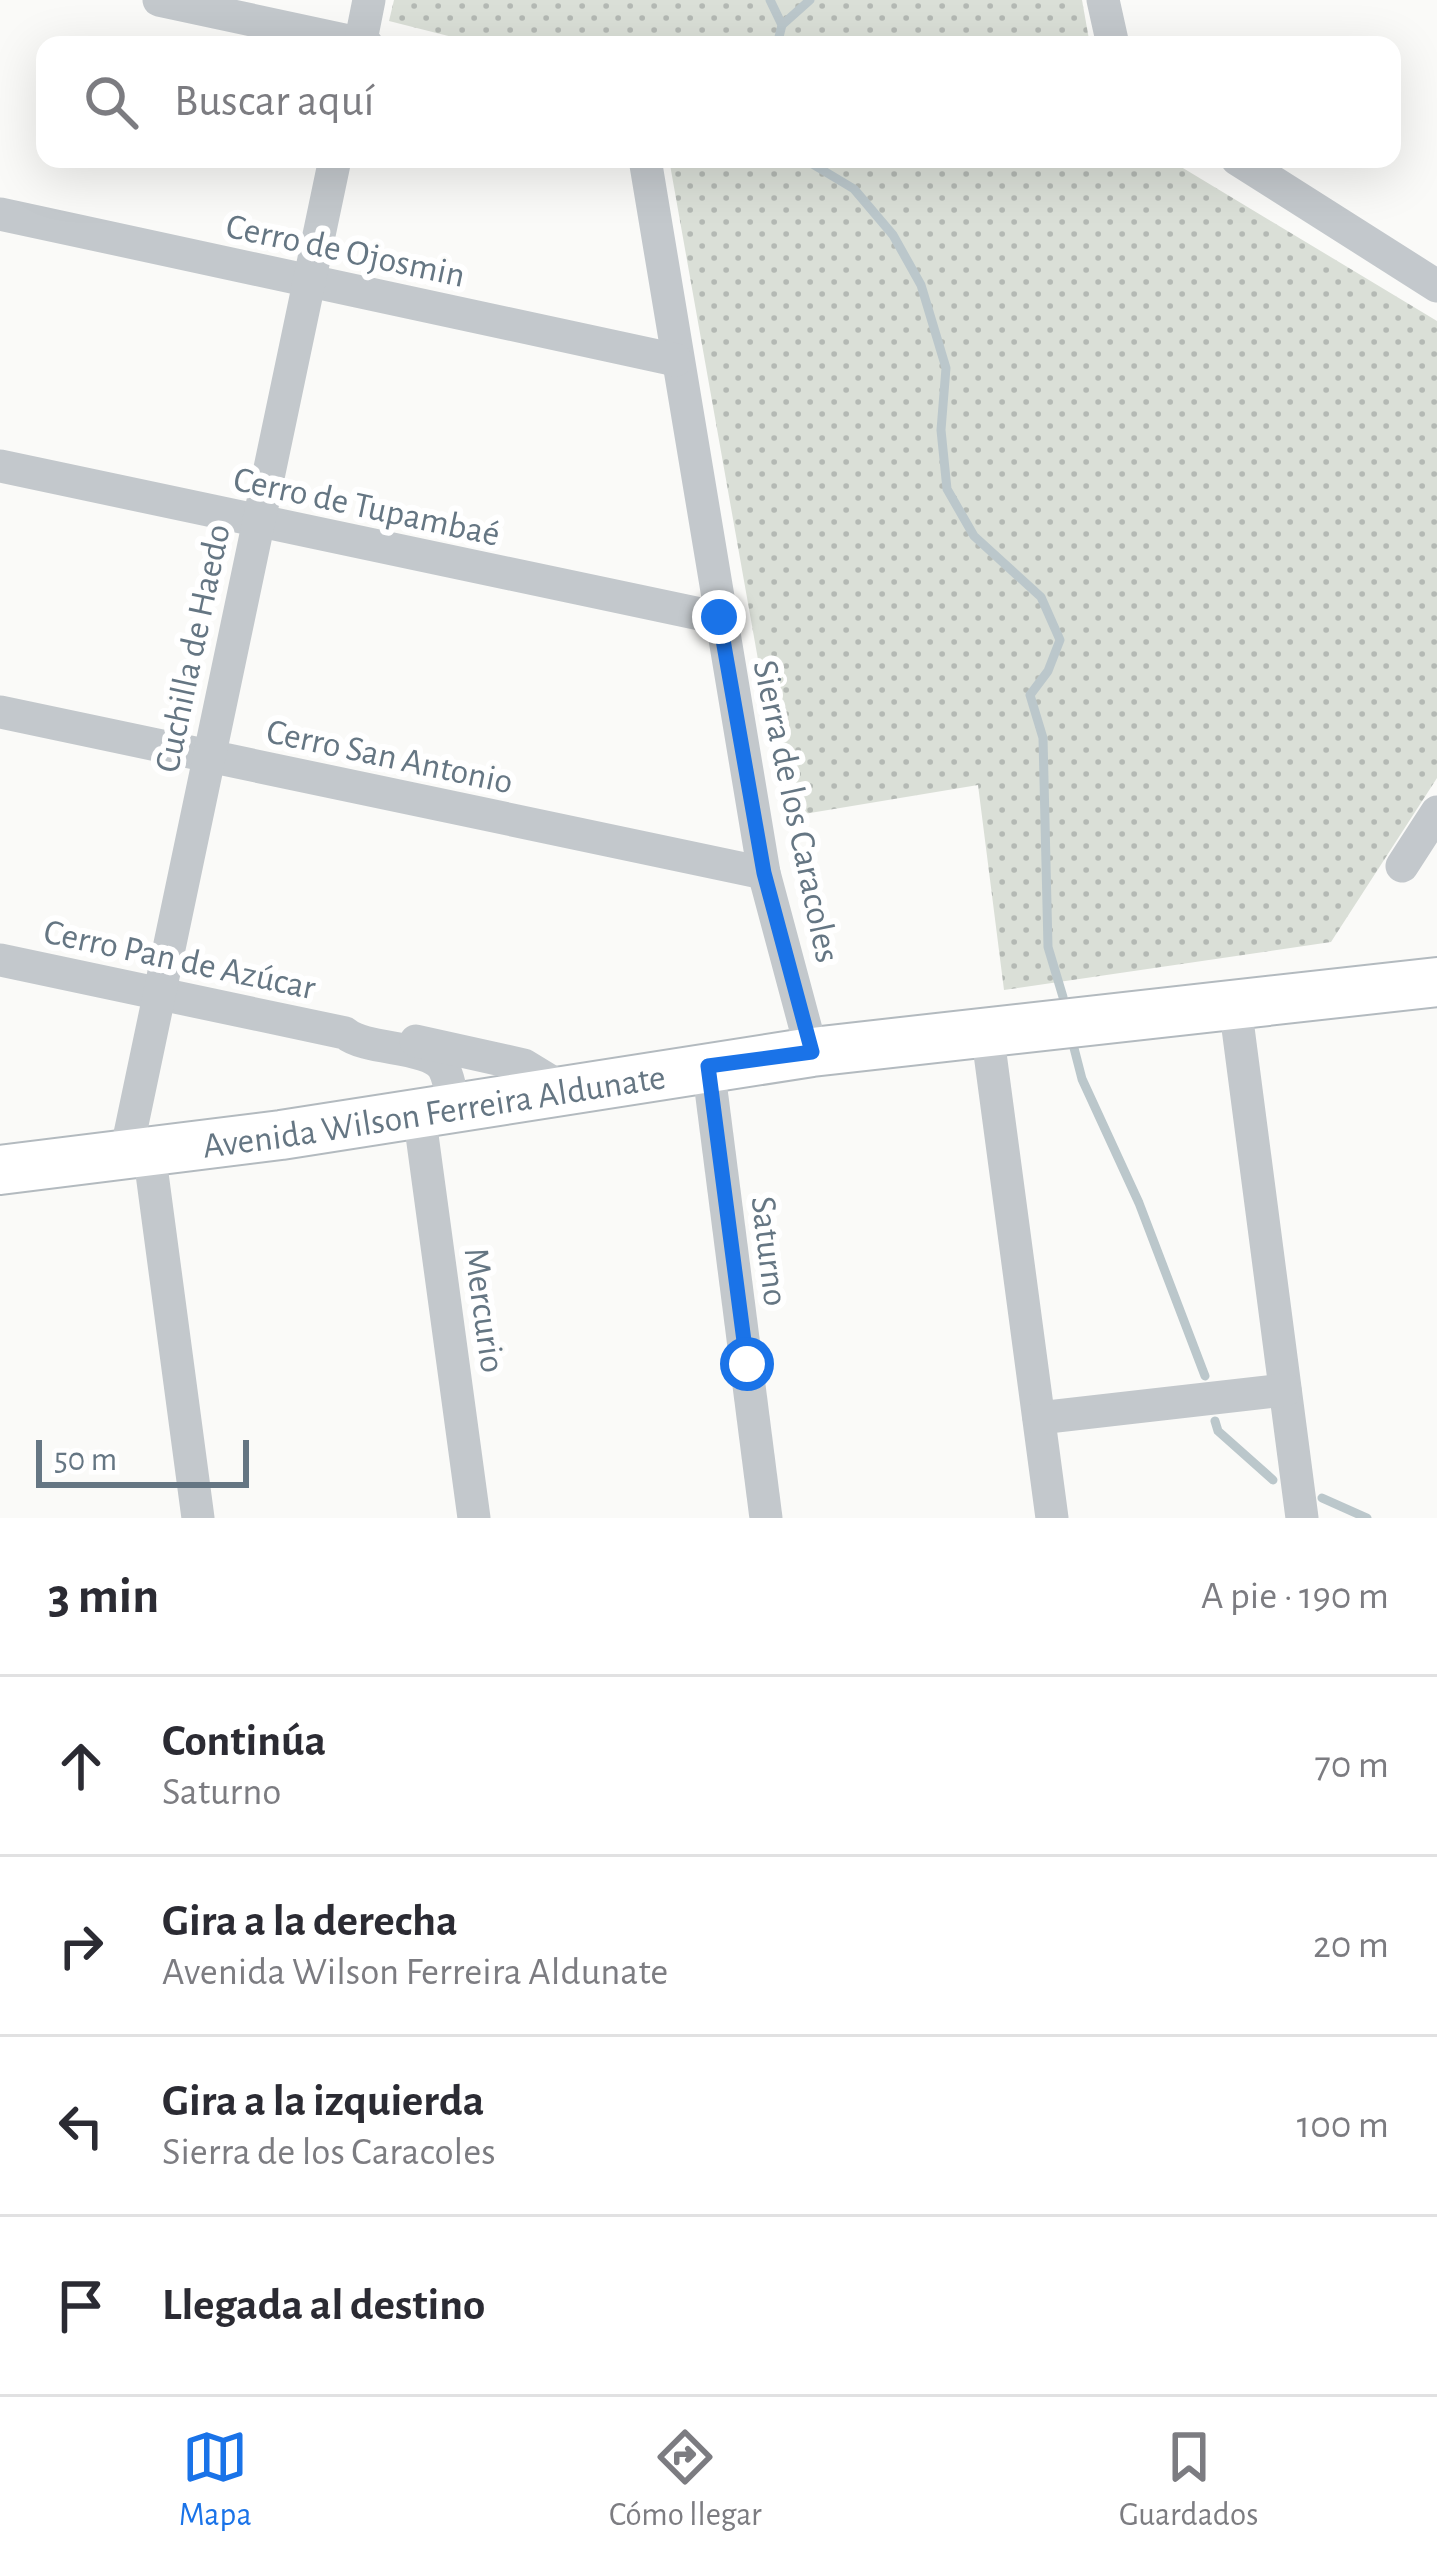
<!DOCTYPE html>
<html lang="es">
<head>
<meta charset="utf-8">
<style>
	body { margin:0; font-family:"Alegreya Sans",sans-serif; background:#f2f2f3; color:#2b2b33 }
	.scale { position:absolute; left:36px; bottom:30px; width:213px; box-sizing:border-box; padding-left:12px; border:6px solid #657683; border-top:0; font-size:33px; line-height:42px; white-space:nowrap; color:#657683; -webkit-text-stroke:9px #fff; paint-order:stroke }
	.stop { position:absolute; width:36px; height:36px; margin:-27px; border:9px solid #1a73e8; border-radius:50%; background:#fff }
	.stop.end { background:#1a73e8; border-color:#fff; box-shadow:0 3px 12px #0008 }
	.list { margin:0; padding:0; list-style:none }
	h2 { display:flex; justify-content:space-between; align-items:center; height:156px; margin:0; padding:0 48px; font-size:51px }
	h2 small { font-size:39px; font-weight:400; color:#7c7c81 }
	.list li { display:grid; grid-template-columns:78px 1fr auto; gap:36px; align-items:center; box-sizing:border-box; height:180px; padding:0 48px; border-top:3px solid #e1e1e2 }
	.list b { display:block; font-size:45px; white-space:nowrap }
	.list p { margin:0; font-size:39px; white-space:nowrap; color:#7c7c81 }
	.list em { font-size:39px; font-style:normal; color:#7c7c81 }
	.icon { flex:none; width:66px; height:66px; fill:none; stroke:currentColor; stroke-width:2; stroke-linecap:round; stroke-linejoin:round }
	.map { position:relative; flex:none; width:1437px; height:1518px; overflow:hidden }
	.search { position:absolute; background:#fff; box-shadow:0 12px 48px #0002; left:36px; right:36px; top:36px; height:132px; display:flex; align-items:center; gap:30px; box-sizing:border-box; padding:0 42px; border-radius:24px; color:#7c7c81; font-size:45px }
	.sheet { height:876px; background:#fff }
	nav { display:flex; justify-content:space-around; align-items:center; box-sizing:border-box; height:168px; border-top:3px solid #e1e1e2; background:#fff; font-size:33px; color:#7c7c81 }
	nav a { display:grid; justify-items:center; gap:6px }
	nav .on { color:#1a73e8 }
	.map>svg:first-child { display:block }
	.grass { fill:url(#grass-dots) }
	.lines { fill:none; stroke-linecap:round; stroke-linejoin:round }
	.stream { stroke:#bbc7cb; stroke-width:9 }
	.secondary-casing { stroke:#b3babf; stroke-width:52 }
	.street { stroke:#c3c8cc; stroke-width:33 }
	.secondary { stroke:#fff; stroke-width:48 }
	.route { stroke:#1a73e8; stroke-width:15 }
	.labels { text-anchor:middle; stroke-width:12; stroke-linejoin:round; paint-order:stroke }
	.street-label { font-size:36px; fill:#657683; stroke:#fff }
</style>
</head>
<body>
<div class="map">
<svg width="1437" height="1518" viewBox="0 0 1437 1518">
	<defs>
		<pattern id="grass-dots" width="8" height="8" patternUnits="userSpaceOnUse" patternTransform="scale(3)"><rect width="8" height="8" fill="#dadfd7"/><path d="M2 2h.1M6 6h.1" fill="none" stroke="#b4b9b4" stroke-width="1.8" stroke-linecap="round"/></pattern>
	</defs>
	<rect width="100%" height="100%" fill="#fafaf8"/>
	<g class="grass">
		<path d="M394,0H1082L1090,45H484L389,21Z"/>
		<path d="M669,159H1168L1437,321V778L1331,942L1004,990L978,785L786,817Z"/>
	</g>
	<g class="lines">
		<g class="stream">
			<path d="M770,0L782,25L777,45"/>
			<path d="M782,25L810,0"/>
			<path d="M804,159L854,189L893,235L921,285L946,368L941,430L947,489L974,536L1041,597L1060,640L1048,671L1030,695L1043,738L1048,947L1063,997"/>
			<path d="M1074,1048L1082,1079L1139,1203L1205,1376"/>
			<path d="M1215,1421L1218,1431L1273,1480"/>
			<path d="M1322,1498L1367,1518"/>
		</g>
		<g class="secondary-casing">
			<g id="secondary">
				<path id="s1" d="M0,1170L281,1135L812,1052L1437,982"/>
			</g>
		</g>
		<g class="street">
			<path d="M159,0L367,45"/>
			<path d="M1103,0L1113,45"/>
			<path d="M360,45L369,0"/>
			<path d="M645,159L764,873L812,1052"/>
			<path d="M1237,159L1437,286"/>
			<path d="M0,214L676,360"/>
			<path d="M0,466L719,618"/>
			<path d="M0,712L764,873"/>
			<path d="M1402,866L1437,812"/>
			<path d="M0,960L345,1033C368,1052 431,1044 444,1069C450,1080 451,1096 454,1107"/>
			<path d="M1235,1005L1302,1518"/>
			<path d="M987,1031L1052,1518"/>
			<path d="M416,1041L524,1065L565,1090"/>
			<path d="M708,1066L766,1518"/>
			<path d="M419,1113L474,1518"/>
			<path d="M149,1151L198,1518"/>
			<path d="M126,1153L335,159"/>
			<path d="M1039,1418L1285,1390"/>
		</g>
		<use href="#secondary" class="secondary"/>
	</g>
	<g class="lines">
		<path class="route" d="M719,617L764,873L812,1052L708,1066L747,1364"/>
	</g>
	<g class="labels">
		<g class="street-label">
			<text transform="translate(346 249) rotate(12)" y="13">Cerro de Ojosmin</text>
			<text transform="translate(367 505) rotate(12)" y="13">Cerro de Tupambaé</text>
			<text transform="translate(191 648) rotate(-78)" y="13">Cuchilla de Haedo</text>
			<text transform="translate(390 755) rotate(12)" y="13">Cerro San Antonio</text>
			<text transform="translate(798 811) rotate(78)" y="13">Sierra de los Caracoles</text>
			<text transform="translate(180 958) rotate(12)" y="13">Cerro Pan de Azúcar</text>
			<text dy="13" stroke="none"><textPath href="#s1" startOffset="438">Avenida Wilson Ferreira Aldunate</textPath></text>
			<text transform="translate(771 1251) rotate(83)" y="13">Saturno</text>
			<text transform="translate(486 1310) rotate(82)" y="13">Mercurio</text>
		</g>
	</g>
</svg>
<div class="scale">50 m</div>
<div class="stop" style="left:747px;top:1364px"></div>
<div class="stop end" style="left:719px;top:617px"></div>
<div class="search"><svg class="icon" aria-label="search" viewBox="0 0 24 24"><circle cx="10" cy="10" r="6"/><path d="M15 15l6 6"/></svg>Buscar aquí</div>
</div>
<section class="sheet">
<h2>3 min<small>A pie · 190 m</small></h2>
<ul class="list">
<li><svg class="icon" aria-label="ahead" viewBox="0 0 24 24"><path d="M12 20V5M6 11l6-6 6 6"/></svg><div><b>Continúa</b><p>Saturno</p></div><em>70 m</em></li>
<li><svg class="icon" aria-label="right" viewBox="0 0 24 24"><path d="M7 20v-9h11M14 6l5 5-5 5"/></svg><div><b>Gira a la derecha</b><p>Avenida Wilson Ferreira Aldunate</p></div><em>20 m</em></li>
<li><svg class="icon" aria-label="left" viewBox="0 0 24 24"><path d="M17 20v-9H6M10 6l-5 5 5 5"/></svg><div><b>Gira a la izquierda</b><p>Sierra de los Caracoles</p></div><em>100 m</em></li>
<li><svg class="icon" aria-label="arrive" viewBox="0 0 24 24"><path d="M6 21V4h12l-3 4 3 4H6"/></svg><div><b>Llegada al destino</b></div></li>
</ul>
</section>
<nav>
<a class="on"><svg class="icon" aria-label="map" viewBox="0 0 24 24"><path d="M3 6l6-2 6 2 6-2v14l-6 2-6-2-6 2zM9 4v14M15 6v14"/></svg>Mapa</a>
<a><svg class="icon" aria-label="directions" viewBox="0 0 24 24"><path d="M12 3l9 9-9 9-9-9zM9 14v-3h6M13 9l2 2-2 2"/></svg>Cómo llegar</a>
<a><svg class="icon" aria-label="saved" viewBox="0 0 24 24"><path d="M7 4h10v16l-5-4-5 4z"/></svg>Guardados</a>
</nav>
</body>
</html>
